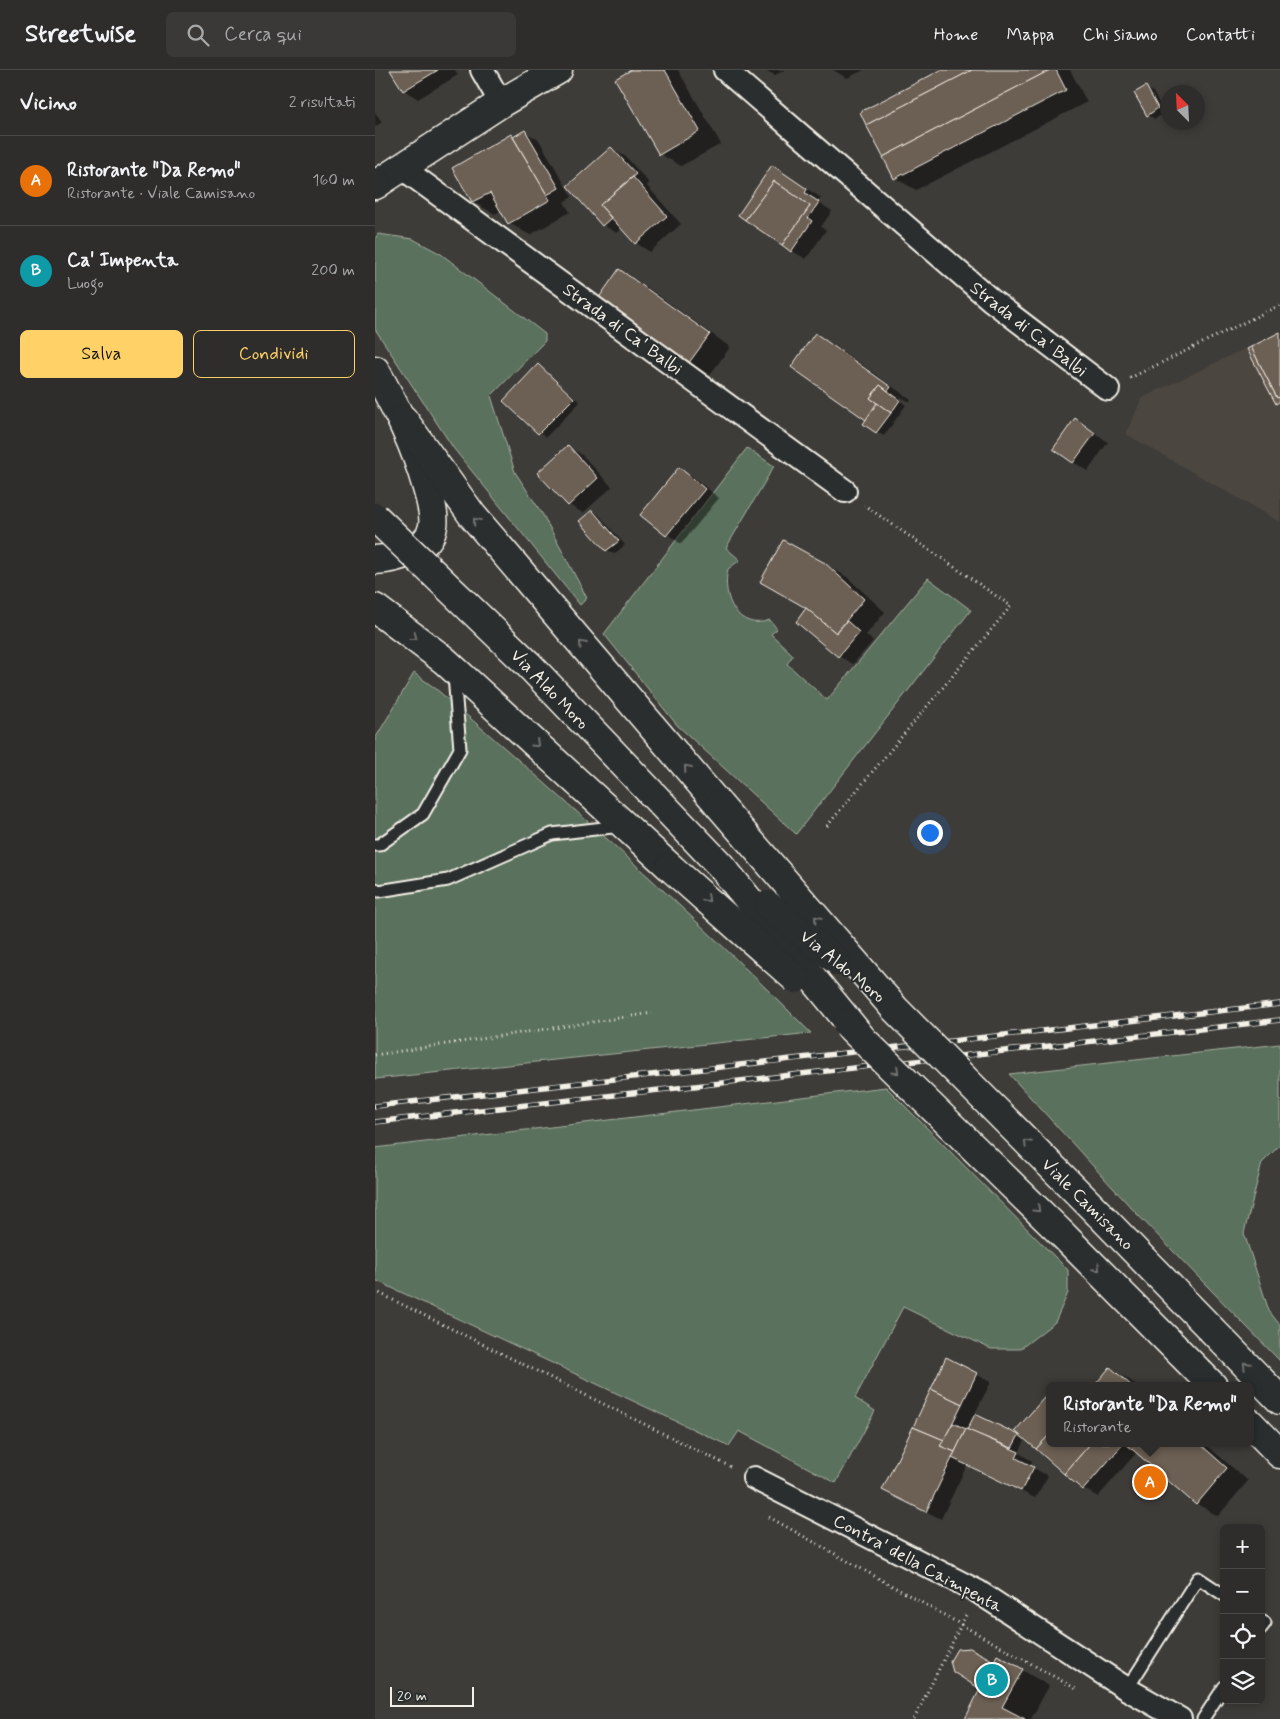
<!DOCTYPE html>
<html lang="it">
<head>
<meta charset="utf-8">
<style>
	body { margin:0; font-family:Mynerve,sans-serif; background:#3a3937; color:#f1f3f6 }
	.controls { position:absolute; right:15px; bottom:15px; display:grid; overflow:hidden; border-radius:8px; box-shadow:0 2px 8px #0003 }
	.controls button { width:45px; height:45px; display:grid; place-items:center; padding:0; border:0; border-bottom:1px solid #494947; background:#2e2d2b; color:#f1f3f6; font:25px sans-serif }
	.compass { position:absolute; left:785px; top:15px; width:45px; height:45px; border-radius:50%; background:#2e2d2b; box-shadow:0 2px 8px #0003; rotate:336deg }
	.scale { position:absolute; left:15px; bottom:12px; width:84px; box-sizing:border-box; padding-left:5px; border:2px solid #f4f1e8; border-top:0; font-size:14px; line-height:18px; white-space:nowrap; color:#f4f1e8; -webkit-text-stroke:4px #2a2d2e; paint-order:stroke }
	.you { position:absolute; left:554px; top:762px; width:18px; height:18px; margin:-12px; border:4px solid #fff; border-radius:50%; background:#1a73e8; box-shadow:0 0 0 8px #1a73e833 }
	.badge { display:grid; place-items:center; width:32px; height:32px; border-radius:50%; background:#ffd166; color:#fff; font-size:16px; font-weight:700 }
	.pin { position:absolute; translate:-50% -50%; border:2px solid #fff; box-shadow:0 1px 5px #0006 }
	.popup { position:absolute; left:671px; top:1312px; width:208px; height:65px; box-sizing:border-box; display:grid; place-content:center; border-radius:8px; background:#2e2d2b; filter:drop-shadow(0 1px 4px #0005); font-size:16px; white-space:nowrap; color:#a7a8a9 }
	.popup b { font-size:19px; color:#f1f3f6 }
	.popup::after { content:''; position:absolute; left:50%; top:100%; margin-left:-10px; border:10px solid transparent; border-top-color:#2e2d2b }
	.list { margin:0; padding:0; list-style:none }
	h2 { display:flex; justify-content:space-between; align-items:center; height:65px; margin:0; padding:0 20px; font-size:21px }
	h2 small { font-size:16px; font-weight:400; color:#a7a8a9 }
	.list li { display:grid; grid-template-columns:32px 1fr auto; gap:15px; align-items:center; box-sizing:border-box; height:90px; padding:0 20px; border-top:1px solid #494947 }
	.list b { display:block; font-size:19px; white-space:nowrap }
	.list p { margin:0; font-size:16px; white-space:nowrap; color:#a7a8a9 }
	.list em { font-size:16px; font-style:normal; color:#a7a8a9 }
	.actions { display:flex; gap:10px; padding:15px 20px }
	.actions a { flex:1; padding:11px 0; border:1px solid #ffd166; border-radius:8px; text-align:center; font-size:18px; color:#ffd166 }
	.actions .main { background:#ffd166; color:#111 }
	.icon { flex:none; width:28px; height:28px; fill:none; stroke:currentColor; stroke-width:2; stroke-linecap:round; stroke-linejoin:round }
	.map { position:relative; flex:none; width:905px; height:1649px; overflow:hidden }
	header { display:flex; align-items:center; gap:30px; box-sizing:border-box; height:70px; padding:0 25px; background:#2e2d2b; border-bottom:1px solid #494947 }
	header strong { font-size:24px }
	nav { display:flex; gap:28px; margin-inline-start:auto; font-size:18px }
	.search { width:350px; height:45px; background:#3a3937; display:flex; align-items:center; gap:12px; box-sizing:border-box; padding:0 18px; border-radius:8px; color:#a7a8a9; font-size:19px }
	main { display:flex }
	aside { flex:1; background:#2e2d2b }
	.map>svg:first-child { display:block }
	.built { fill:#4c4641 }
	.green { fill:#5a715d; stroke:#a7b1a2 }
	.shadow { fill:#0007 }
	.building { fill:#6c5e53; stroke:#f4f1e8 }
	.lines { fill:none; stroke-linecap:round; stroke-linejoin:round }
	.service-casing { stroke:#f4f1e8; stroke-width:15 }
	.minor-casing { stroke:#f4f1e8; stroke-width:26 }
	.secondary-casing { stroke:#f4f1e8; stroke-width:31 }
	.primary-casing { stroke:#f4f1e8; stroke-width:31 }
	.path { stroke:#f4f1e8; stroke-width:3; stroke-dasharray:1 4; stroke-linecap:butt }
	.service { stroke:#2a2d2e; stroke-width:11 }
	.minor { stroke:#2a2d2e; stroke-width:22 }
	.secondary { stroke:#2a2d2e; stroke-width:28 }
	.primary { stroke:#2a2d2e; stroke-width:28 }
	.rail-casing { stroke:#f4f1e8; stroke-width:5.5 }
	.rail { stroke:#2a2d2e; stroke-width:4; stroke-dasharray:11; stroke-linecap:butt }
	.primary-bridge-casing { stroke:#f4f1e8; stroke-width:31; stroke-linecap:butt }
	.primary-bridge { stroke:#2a2d2e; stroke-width:28 }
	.oneway { stroke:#71726f }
	.labels { text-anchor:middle; stroke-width:4; stroke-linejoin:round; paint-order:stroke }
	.street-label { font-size:18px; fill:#f4f1e8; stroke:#2a2d2e }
</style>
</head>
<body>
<header>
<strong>Streetwise</strong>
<div class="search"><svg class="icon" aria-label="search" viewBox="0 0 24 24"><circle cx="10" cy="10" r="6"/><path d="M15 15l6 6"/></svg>Cerca qui</div>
<nav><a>Home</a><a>Mappa</a><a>Chi siamo</a><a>Contatti</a></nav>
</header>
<main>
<aside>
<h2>Vicino<small>2 risultati</small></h2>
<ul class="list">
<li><span class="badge" style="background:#e8710a">A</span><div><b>Ristorante &quot;Da Remo&quot;</b><p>Ristorante · Viale Camisano</p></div><em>160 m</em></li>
<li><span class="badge" style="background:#0f9aa8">B</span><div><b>Ca' Impenta</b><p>Luogo</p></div><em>200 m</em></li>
</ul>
<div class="actions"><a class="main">Salva</a><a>Condividi</a></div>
</aside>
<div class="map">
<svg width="905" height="1649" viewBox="0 0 905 1649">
	<rect width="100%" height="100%" fill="#3e3c39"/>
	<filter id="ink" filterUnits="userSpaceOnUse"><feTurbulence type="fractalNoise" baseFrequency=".02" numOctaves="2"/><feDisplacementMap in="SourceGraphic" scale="10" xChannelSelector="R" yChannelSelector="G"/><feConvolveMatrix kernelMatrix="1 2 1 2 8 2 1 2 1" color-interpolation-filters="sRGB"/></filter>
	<g filter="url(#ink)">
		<path class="built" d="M905,262V452L751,364L767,328Z"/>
		<g class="green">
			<path d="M3,164L38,169L66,184L170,264V271L116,326L140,402L168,445L212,528L205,535L79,379L0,259V169Z"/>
			<path d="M372,378L399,396L351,478L365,490L353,499C346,527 363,562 395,550L402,559L396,564L418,585L412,594L452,630L553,508L596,540L421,764L302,655L229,564Z"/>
			<path d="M39,603L60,618C190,729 316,842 436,963L0,1009V669Z"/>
			<path d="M905,974V1075L887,1093L869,1163L894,1241L905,1255V1291L761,1143L634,1004Z"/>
			<path d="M511,1017L693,1200V1223L680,1252L645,1279H616L528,1237L480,1328L500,1341L461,1413L364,1361L354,1376L0,1210V1078Z"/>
		</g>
		<g class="shadow">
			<path d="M16,0H80L83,5L43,29L29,20Z"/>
			<path d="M258,0H303L346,74L306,96L285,84Z"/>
			<path d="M390,0H411L400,5Z"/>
			<path d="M458,0H489L472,8Z"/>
			<path d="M569,0H695L712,32L541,120L520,108Z"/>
			<path d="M771,18L778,22L789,43L780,49L773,45Z"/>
			<path d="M0,42L7,52L0,57Z"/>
			<path d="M150,62L164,70L197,127L189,132L195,142L155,165L134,153L127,140L120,144L98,132L79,99L136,65L140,67Z"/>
			<path d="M237,79L251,87L274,113L272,116L306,154L275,182L261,173L248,158L242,163L228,155L194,116Z"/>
			<path d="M398,96L446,128L443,132L457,141L446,157L451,160L431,189L417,181Z"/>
			<path d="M245,201L266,213L355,277L335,305L314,293L224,229Z"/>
			<path d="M441,265L462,277L536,330L535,332L526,327L524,330L531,335L509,366L490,354L492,350Z"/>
			<path d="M164,296L205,332L171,367L130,331Z"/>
			<path d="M700,350L733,372L713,401L698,392Z"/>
			<path d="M193,376L207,385L237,417L208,443L194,435Z"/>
			<path d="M304,399L318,407L344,428L306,474L266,445Z"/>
			<path d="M218,441L224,445L250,475L239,484L232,480L206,451Z"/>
			<path d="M450,494L472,507L510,542L491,565L498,571L478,594L463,586L433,538Z"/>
			<path d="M572,1289L616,1312L599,1345L650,1370L644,1383L657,1391L655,1396L673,1406L660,1428L592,1395L566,1449L509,1420Z"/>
			<path d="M735,1298L756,1311L762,1316H720Z"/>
			<path d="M675,1323V1373H829L873,1411L843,1446L822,1434L762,1382L723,1427L709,1419L662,1378Z"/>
			<path d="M619,1592L647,1600L674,1616L656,1649H591Z"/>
		</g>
		<g class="building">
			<path d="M15,0H63L28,21Z"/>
			<path d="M256,0H290L325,61L284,85L240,9Z"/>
			<path d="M566,0H597L491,55L485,42Z"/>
			<path d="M597,0H675L508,87L491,55Z"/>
			<path d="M675,0H681L691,20L519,109L508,87Z"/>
			<path d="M771,16L783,38L772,46L759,23Z"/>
			<path d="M150,60L184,118L172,125L138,67Z"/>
			<path d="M136,64L175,130L133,154L115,123L97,132L77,98Z"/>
			<path d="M236,77L261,104L225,135L236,148L227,156L192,116Z"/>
			<path d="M397,95L432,119L430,123L444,132L433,148L437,151L416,182L407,175L435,136L399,111L370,150L363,145Z"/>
			<path d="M258,107L292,146L260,174L225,135Z"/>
			<path d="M399,111L435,136L407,175L370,150Z"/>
			<path d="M244,199L335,264L313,294L223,229Z"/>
			<path d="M905,262V327L902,328L876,277Z"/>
			<path d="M440,263L516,317L513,321L505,315L495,328L502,333L491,350L416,297Z"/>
			<path d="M876,277L902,328L905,327V331L901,334L872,279Z"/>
			<path d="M163,294L199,328L163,364L128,331Z"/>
			<path d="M505,315L525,330L516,343L495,328Z"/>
			<path d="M502,333L516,343L501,363L488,354Z"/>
			<path d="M700,348L720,363L698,393L678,379Z"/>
			<path d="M193,375L223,408L193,436L162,403Z"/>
			<path d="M304,397L330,419L291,466L265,445Z"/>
			<path d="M217,440L244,471L231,481L204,451Z"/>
			<path d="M408,470L450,493L489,529L461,563L431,538L385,512Z"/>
			<path d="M431,538L461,563L472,551L484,562L463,587L421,552Z"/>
			<path d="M571,1287L602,1303L587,1334L556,1319Z"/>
			<path d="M735,1297L757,1316H719Z"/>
			<path d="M556,1319L587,1334L569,1370L538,1357Z"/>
			<path d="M675,1321V1364L661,1379L640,1361Z"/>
			<path d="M600,1344L644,1365L637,1378L592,1360Z"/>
			<path d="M578,1353L591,1359L580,1382L565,1376Z"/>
			<path d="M538,1357L569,1370L565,1376L580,1382L551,1442L507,1420Z"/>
			<path d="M591,1359L644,1382L641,1388L659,1397L646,1421L577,1388Z"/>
			<path d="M675,1364V1373H716L689,1404L661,1379Z"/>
			<path d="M716,1373H749L708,1420L689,1404Z"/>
			<path d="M750,1373H824L852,1398L821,1435Z"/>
			<path d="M595,1578L619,1591L622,1585L648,1599L627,1637L650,1649H590L605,1619L578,1602L575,1591L582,1579Z"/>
		</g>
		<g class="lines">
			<g class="service-casing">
				<g id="service">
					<path d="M0,775H4L48,744L85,679L79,605"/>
					<path d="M0,819L4,821L73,810L177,764L246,756"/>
					<path d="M886,1551L890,1553L886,1558"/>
					<path d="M752,1619L823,1508L849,1525"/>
					<path d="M828,1649L849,1617"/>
				</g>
			</g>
			<g class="minor-casing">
				<g id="minor">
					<path d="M107,0L126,33"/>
					<path d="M350,0L616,230L733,319"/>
					<path d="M26,97L470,421"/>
					<path d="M379,1408L602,1521L752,1619L805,1649"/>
				</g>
			</g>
			<g class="secondary-casing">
				<g id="secondary">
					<path d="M0,115L126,33L183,0"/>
					<path d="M0,300C22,339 40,375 52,418C55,429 60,445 58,456C55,480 20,489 0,490"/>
				</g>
			</g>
			<g class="primary-casing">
				<g id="primary">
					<path d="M0,115L2,114"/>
					<path d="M28,349L97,445L344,735"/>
					<path d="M0,538L69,590L295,797"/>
					<path d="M724,1144L905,1330"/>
					<path d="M687,1164L838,1316"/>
					<path d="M875,1353L905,1384"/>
				</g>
			</g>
			<g class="path">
				<path d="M755,308L905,235"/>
				<path d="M452,756L636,536L489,435"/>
				<path d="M0,985L277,943"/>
				<path d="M0,1221L358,1398"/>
				<path d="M394,1447L703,1620"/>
				<path d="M539,1649L591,1545"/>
			</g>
			<use href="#service" class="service"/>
			<use href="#minor" class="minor"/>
			<use href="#secondary" class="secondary"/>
			<use href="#primary" class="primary"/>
			<g class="rail-casing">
				<g id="rail">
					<path d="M0,1036L905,934"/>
					<path d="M0,1052L905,950"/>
				</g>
			</g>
			<use href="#rail" class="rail"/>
			<g class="primary-bridge-casing">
				<g id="primary-bridge">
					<path d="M0,447L153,594L346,796L486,967"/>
					<path d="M344,735L520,939L724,1144"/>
					<path d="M295,797L421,909"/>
					<path d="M393,835L463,892"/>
					<path d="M472,954L687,1164"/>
				</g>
			</g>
			<use href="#primary-bridge" class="primary-bridge"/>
		</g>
		<defs><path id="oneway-chevron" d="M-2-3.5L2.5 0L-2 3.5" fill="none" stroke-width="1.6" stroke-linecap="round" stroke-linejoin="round" transform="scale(1.25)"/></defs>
		<g class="oneway">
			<use href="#oneway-chevron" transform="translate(101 451) rotate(-130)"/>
			<use href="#oneway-chevron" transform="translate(39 567) rotate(37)"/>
			<use href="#oneway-chevron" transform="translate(207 574) rotate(-131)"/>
			<use href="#oneway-chevron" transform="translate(161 674) rotate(43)"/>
			<use href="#oneway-chevron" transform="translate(312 698) rotate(-131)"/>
			<use href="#oneway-chevron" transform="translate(332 829) rotate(42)"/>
			<use href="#oneway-chevron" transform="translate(442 849) rotate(-131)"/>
			<use href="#oneway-chevron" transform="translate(521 1001) rotate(44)"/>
			<use href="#oneway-chevron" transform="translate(652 1073) rotate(-135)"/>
			<use href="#oneway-chevron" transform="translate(662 1139) rotate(44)"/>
			<use href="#oneway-chevron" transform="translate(722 1198) rotate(45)"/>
			<use href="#oneway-chevron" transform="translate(871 1295) rotate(-134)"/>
		</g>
	</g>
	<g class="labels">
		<g class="street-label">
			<text transform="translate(248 259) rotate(36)" y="6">Strada di Ca' Balbi</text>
			<text transform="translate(654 259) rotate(38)" y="6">Strada di Ca' Balbi</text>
			<text transform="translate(175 619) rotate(46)" y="6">Via Aldo Moro</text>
			<text transform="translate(468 896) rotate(39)" y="6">Via Aldo Moro</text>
			<text transform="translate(713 1134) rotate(45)" y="6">Viale Camisano</text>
			<text transform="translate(543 1493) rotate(28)" y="6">Contra' della Caimpenta</text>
		</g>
	</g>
</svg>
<div class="controls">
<button>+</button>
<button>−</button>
<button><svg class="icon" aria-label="locate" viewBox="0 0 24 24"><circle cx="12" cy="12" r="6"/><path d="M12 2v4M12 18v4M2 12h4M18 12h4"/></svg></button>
<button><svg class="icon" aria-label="layers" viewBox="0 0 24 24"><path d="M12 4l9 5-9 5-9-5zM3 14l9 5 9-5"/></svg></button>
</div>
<svg class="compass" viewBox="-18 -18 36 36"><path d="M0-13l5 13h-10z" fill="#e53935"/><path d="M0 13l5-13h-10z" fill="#a7a8a9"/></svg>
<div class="scale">20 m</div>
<div class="you"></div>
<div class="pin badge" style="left:775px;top:1412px;background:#e8710a">A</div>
<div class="popup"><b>Ristorante &quot;Da Remo&quot;</b>Ristorante</div>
<div class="pin badge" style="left:617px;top:1610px;background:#0f9aa8">B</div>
</div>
</main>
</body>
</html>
